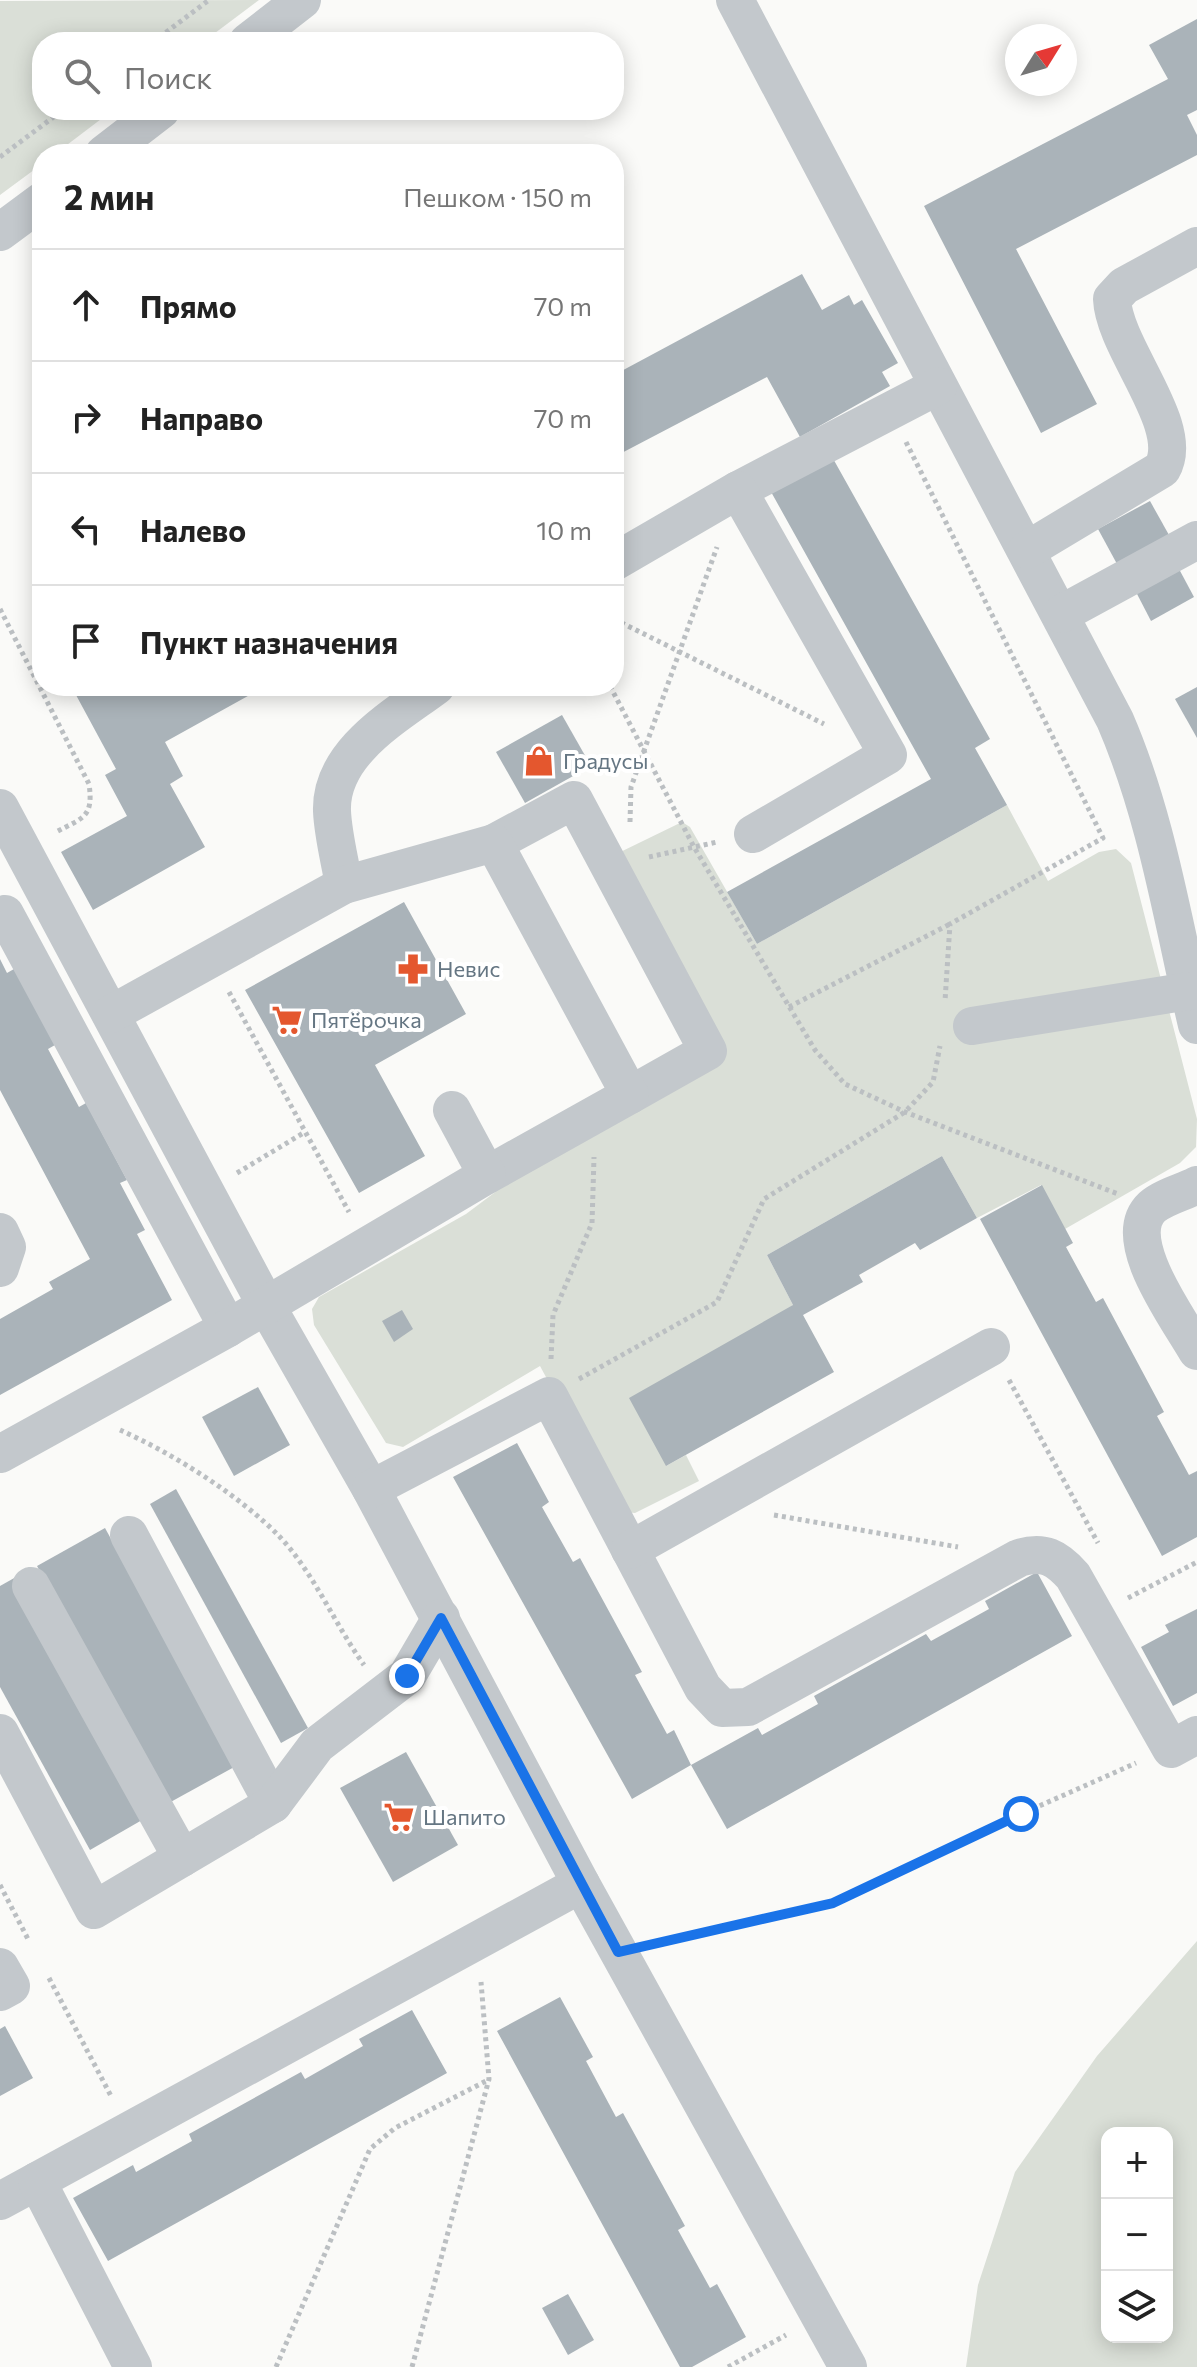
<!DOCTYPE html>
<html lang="ru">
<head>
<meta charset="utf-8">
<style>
	body { margin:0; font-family:Commissioner,sans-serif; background:#f2f2f2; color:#222 }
	.controls { position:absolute; right:24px; bottom:24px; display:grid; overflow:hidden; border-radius:16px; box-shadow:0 4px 20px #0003 }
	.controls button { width:72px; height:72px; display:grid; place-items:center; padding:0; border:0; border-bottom:2px solid #e0e0e0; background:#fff; color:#222; font:40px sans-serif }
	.compass { position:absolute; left:1005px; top:24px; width:72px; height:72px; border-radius:50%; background:#fff; box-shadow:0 4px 20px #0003; rotate:53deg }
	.stop { position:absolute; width:24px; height:24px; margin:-18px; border:6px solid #1a73e8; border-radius:50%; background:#fff }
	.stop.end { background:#1a73e8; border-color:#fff; box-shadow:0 2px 8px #0008 }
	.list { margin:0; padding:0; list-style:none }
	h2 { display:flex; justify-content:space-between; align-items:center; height:104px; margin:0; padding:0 32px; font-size:34px }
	h2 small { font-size:26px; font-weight:400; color:#767676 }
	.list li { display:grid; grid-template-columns:52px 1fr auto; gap:24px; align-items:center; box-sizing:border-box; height:112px; padding:0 32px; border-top:2px solid #e0e0e0 }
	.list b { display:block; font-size:30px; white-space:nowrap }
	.list em { font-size:26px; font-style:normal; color:#767676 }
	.icon { flex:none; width:44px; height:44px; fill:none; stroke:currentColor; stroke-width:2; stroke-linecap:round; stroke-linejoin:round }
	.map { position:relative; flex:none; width:1197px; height:2367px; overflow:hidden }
	.search { position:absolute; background:#fff; box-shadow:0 4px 20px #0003; left:32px; top:32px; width:592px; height:88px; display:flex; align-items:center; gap:20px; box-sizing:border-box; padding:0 28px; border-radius:32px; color:#767676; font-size:30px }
	.panel { position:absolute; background:#fff; box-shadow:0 4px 20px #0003; left:32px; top:144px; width:592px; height:552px; border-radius:32px }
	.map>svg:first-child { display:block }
	.green { fill:#dadfd7; fill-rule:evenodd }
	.building { fill:#aab3b9 }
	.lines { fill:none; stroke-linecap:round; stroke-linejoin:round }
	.path { stroke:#bbbfc2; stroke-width:5; stroke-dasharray:4 4; stroke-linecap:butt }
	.minor { stroke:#c3c8cc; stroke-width:38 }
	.route { stroke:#1a73e8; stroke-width:10 }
	.labels { text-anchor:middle; stroke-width:8; stroke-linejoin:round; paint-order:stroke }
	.poi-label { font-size:22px; fill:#657683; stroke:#fff; text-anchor:start }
</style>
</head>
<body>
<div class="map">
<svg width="1197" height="2367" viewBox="0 0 1197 2367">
	<rect width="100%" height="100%" fill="#fafaf8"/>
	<g class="green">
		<path d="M259,0L203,42H42V110H113L55,154H42V164L0,195V1Z"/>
		<path d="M1007,805L1048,881L1099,852L1116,849L1131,863L1197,1119L1196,1147L1180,1163L1065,1229L1041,1185L977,1218L942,1156L767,1255L793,1305L666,1466L686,1455L699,1481L635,1513L624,1512L613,1501L540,1366L403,1447L386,1443L314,1325L312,1309L319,1297L466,1214L563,1141L708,1051L606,859L682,822L690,827L757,944Z"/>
		<path d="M1197,1941V2367H966L978,2285L1015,2172L1097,2056ZM1107,2133H1167V2337H1107Z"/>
	</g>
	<g class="building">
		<path d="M1197,19V110L1187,115L1197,135V155L1016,249L1097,404L1041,433L924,206L1168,79L1149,45Z"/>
		<path d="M802,274L822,310L849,295L854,305L862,300L898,363L882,372L890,386L800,437L767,377L614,457V375Z"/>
		<path d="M831,455L990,739L975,748L1007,805L757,944L727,892L931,779L770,490Z"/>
		<path d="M1150,501L1169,535L1117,564L1098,529Z"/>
		<path d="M1179,569L1194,597L1151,621L1136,592Z"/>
		<path d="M92,686H266L165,742L183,776L170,784L205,847L93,910L61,852L127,816L105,775L116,769L76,695Z"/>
		<path d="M1197,687V738L1175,699Z"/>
		<path d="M562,715L591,766L525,803L496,752Z"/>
		<path d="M404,902L466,1014L375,1065L425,1156L359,1193L245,990Z"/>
		<path d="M0,959L7,973L14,969L55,1045L48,1049L79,1107L86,1103L127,1180L120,1183L145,1230L137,1234L172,1300L0,1395V1319L53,1289L49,1282L90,1259L0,1090Z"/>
		<path d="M942,1156L977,1218L920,1250L915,1243L859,1275L863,1282L803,1315L834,1372L666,1466L629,1398L793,1305L767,1255Z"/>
		<path d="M1042,1185L1073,1243L1066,1247L1096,1302L1103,1298L1164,1412L1157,1416L1189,1475L1197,1471V1537L1162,1556L980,1219Z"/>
		<path d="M402,1310L413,1329L394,1342L382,1321Z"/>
		<path d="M258,1387L290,1445L234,1476L202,1417Z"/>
		<path d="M517,1443L549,1502L542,1507L573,1562L580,1558L642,1672L635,1675L667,1734L674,1730L691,1765L632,1799L453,1477Z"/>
		<path d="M176,1489L308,1728L281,1743L150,1504Z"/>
		<path d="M105,1528L236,1766L167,1804L37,1566Z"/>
		<path d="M1037,1572L1072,1636L727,1829L691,1765L758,1728L762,1735L818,1704L814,1696L926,1634L931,1641L989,1609L985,1601Z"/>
		<path d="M16,1577L149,1816L90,1850L0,1687V1586Z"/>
		<path d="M1197,1609V1693L1173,1706L1141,1647L1169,1632L1165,1625Z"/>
		<path d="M406,1752L458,1845L393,1882L340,1788Z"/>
		<path d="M560,1997L593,2057L586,2061L616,2117L623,2113L685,2226L678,2230L710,2288L717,2284L746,2337L692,2367H680L497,2031Z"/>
		<path d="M412,2010L447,2073L108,2261L73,2198L133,2165L136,2172L192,2141L189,2134L301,2072L305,2079L363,2046L359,2039Z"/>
		<path d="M5,2026L33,2078L0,2096V2029Z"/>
		<path d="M568,2294L594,2340L568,2355L542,2308Z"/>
	</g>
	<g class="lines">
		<g class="path">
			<path d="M153,42L209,0"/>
			<path d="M0,157L63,110"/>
			<path d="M906,442L1103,838L950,924L945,1001"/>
			<path d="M0,609L89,784C94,818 82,818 56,832"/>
			<path d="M614,619L824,724"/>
			<path d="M610,686L694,847L815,1050L845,1084L905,1112L1118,1194"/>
			<path d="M630,822L631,787L717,547"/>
			<path d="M649,857L717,842"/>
			<path d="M229,992L349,1212"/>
			<path d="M789,1007L950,924"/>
			<path d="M237,1173L305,1132"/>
			<path d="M551,1359L553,1315L592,1223L594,1157"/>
			<path d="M579,1379L717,1302L764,1199L905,1112L933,1082L940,1046"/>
			<path d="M1009,1380L1098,1543"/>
			<path d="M120,1430C172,1453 239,1495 279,1536C314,1573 334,1623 364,1665"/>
			<path d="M774,1515L958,1547"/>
			<path d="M1128,1598L1197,1562"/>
			<path d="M0,1885L29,1941"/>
			<path d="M658,1943L833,1903L965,1839L1136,1763"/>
			<path d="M49,1978L111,2096"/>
			<path d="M276,2367L370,2149L395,2128L488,2080"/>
			<path d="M412,2367L489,2079L481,1982"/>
			<path d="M728,2367L786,2335"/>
		</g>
		<g class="minor">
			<path d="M735,0L1115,720C1157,817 1173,923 1197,1025"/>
			<path d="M248,42L302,0"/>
			<path d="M104,154L161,110"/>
			<path d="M0,232L42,201"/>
			<path d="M738,490L938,386"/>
			<path d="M1027,550L1162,469C1187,426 1114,349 1112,299L1124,286L1197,246"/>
			<path d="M614,562L738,490L888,755L753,834"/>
			<path d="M1061,614L1197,540"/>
			<path d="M0,808L266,1305L371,1489L581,1884L848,2367"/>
			<path d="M494,843L574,800L708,1051L630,1095"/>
			<path d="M344,885C340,861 333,835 332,811C330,752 396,716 436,686"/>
			<path d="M5,914L228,1328"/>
			<path d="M111,1014L344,885L494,843L630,1095L487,1175"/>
			<path d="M972,1026L1189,991"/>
			<path d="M1197,1185C1184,1192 1163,1197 1152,1207C1118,1239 1179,1319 1197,1351"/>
			<path d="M0,1232L7,1247L0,1268"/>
			<path d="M0,1454L228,1328L487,1175L452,1110"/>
			<path d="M371,1489L549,1396L703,1688L722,1708L748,1707L1019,1558C1044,1550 1057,1558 1073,1576L1171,1749L1197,1735"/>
			<path d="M129,1535L273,1804"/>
			<path d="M630,1550L991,1347"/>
			<path d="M31,1586L182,1858"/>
			<path d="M0,1733L94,1910L273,1804L317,1745L407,1676L441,1618"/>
			<path d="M0,1967L11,1986L0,1992"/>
			<path d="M0,2201L37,2181"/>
			<path d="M133,2367L37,2181L581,1884"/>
		</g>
	</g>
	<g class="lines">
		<path class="route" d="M407,1676L441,1618L618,1952L833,1903L1021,1814"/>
	</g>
	<defs>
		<g id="shop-bare" transform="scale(2.4)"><path d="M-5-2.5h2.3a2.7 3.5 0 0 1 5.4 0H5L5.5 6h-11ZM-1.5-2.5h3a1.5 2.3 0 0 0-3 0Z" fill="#e4572e" stroke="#fff" stroke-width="2.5" paint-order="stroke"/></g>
		<g id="pharmacy-bare" transform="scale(2.4)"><path d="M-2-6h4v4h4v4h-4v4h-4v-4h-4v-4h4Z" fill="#e4572e" stroke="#fff" stroke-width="2.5" paint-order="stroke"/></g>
		<g id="supermarket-bare" transform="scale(2.4)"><path d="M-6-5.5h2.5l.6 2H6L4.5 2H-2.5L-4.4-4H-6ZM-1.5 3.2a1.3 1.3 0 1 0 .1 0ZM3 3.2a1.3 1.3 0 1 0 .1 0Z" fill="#e4572e" stroke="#fff" stroke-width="2.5" paint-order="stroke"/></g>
	</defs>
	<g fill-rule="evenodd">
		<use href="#shop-bare" x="539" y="761"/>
		<use href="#pharmacy-bare" x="413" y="969"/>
		<use href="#supermarket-bare" x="287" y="1020"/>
		<use href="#supermarket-bare" x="399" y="1817"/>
	</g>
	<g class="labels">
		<g class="poi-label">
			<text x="563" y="769">Градусы</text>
			<text x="437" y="977">Невис</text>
			<text x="311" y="1028">Пятёрочка</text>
			<text x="423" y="1825">Шапито</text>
		</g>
	</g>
</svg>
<div class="controls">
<button>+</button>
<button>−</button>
<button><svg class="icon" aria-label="layers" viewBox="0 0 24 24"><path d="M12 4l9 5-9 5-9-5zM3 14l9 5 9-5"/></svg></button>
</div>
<svg class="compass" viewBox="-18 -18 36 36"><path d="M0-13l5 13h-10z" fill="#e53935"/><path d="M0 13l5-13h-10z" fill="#767676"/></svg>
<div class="stop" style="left:1021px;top:1814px"></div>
<div class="stop end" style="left:407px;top:1676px"></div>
<div class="search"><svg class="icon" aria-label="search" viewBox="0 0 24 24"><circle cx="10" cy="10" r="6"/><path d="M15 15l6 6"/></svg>Поиск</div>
<section class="panel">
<h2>2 мин<small>Пешком · 150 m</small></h2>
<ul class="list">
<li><svg class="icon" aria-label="ahead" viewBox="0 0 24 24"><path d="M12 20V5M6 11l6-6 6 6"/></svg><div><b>Прямо</b></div><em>70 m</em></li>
<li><svg class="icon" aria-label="right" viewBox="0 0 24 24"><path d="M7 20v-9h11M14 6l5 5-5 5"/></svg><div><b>Направо</b></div><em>70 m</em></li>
<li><svg class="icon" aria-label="left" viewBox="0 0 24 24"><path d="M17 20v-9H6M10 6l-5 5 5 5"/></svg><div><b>Налево</b></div><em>10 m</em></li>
<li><svg class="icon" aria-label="arrive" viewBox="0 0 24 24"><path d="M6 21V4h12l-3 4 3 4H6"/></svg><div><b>Пункт назначения</b></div></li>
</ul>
</section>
</div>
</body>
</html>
